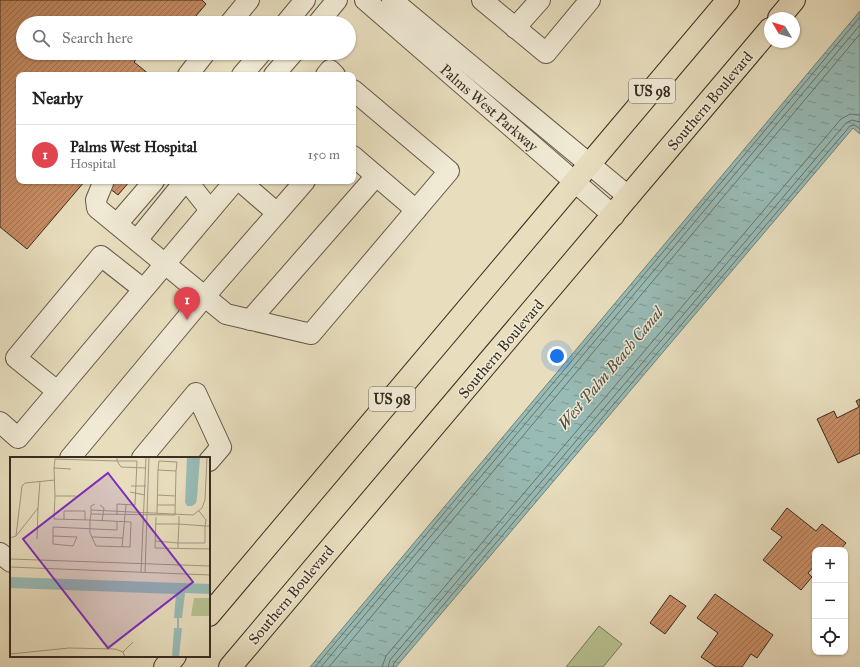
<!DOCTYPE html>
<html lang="en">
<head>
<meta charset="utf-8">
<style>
	body { margin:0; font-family:"IM FELL Great Primer",serif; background:#f2f2f2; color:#222 }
	.controls { position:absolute; right:12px; bottom:12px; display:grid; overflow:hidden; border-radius:8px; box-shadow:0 1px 3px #0004 }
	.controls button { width:36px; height:36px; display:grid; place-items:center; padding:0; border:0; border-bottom:1px solid #e0e0e0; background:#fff; color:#222; font:20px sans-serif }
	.compass { position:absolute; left:764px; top:12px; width:36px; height:36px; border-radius:50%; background:#fff; box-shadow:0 1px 3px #0004; rotate:308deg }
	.you { position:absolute; left:557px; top:356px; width:14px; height:14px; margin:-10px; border:3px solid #fff; border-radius:50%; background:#1a73e8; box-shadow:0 0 0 6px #1a73e833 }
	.badge { display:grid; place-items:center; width:26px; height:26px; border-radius:50%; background:#0b8043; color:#fff; font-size:13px; font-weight:700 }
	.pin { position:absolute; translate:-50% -33px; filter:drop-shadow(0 1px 2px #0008) }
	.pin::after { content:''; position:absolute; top:21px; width:14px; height:12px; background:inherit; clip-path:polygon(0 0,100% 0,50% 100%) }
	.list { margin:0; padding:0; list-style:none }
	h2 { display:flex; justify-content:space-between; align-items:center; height:52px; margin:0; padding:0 16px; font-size:17px }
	h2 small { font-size:13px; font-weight:400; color:#767676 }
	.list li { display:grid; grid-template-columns:26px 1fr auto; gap:12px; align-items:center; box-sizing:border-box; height:60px; padding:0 16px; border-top:1px solid #e0e0e0 }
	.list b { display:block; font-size:15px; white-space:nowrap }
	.list p { margin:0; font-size:13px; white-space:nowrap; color:#767676 }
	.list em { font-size:13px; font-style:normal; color:#767676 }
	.icon { flex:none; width:22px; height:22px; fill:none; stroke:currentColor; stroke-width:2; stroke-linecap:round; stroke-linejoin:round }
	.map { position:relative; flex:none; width:860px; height:667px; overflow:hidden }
	.search { position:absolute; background:#fff; box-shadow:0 1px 3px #0004; left:16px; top:16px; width:340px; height:44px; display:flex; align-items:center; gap:10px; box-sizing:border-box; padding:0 14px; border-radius:22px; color:#767676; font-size:15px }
	.panel { position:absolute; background:#fff; box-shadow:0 1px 3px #0004; left:16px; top:72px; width:340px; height:112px; border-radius:8px }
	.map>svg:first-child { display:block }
	.pitch { fill:#b7c190; stroke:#787659 }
	.water { fill:url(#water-ripples); stroke:#72827b }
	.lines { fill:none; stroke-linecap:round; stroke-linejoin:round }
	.shore { stroke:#68746c; stroke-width:1 }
	.building { fill:url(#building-hatch); stroke:#382c22 }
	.minor-casing { stroke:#645849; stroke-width:22 }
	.highway-casing { stroke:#382c22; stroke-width:24 }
	.minor { stroke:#f0ead5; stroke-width:20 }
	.highway { stroke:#e8debe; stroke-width:22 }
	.labels { text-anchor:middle; stroke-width:3; stroke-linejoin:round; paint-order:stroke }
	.shield { fill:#f0ead5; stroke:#6f6558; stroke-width:1 }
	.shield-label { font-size:14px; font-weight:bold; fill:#382c22 }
	.street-label { font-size:15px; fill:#382c22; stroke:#f0ead5 }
	.water-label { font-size:16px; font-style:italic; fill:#505047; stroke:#f0ead5 }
	.inset-river { fill:none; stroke:#98bbb6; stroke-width:2 }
	.inset-road { fill:none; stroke:#a29780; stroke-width:1 }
	.view { fill:#7b2cbf; fill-opacity:0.15; stroke:#7b2cbf; stroke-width:2 }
	.inset-edge { fill:none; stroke:#382c22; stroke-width:2 }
</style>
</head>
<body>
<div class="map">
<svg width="860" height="667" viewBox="0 0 860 667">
	<defs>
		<pattern id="water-ripples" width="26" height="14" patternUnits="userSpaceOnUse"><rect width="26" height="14" fill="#98bbb6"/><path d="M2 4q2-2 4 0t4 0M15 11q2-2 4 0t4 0" fill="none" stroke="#7d9894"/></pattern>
		<pattern id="building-hatch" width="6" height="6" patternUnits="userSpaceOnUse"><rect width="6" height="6" fill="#c98e66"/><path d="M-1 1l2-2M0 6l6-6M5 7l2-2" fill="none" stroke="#a47454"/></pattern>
	</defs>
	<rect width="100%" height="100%" fill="#e8debe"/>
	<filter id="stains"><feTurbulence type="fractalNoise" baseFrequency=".005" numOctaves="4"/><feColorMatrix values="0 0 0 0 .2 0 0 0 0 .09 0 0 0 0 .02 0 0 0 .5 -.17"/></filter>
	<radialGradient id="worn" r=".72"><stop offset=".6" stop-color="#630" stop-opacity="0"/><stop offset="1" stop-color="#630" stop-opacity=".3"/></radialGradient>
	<path class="pitch" d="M599,626L622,644L603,667H566Z"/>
	<path class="water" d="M860,11V134L853,128L396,667H310Z"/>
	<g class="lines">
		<g class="shore">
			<path d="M315,667L860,17"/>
			<path d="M321,667L860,25"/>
			<path d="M329,667L860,34"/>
			<path d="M382,667L386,656L841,119L850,114L860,115"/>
			<path d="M388,667L390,660L846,123L852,120L860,122"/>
			<path d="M393,667L394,663L850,126L855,125L860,129"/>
		</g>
	</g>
	<g class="building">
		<path d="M0,0H202L206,4L190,23H23V53H141L134,62L150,75H19V181H85L27,249L0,227Z"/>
		<path d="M100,181H130L118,195Z"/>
		<path d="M860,399V453L838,463L817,419L834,411L837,418L859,407L856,401Z"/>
		<path d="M787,508L816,531L822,524L846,543L840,550H815V565L808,573L812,577L801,590L763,560L782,537L771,529Z"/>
		<path d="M715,594L773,635L757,658L751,654L742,667H716L701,657L718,633L697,618Z"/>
		<path d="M670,595L686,606L665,634L650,623Z"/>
	</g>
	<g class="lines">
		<g class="minor-casing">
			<g id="minor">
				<path d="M365,0L614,216"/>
				<path d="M392,0L629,197"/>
				<path d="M482,0L546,53L590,0"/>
				<path d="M230,23L249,0"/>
				<path d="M286,23L305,0"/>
				<path d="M318,23L337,0"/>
				<path d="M515,28L540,0"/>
				<path d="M188,75L205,53"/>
				<path d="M242,75L261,53"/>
				<path d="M274,75L293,53"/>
				<path d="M326,75L330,70L335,75"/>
				<path d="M353,156L416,210"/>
				<path d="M187,181L210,210"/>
				<path d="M240,181L277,213"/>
				<path d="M103,183L96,200L97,208L226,314L311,334L449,171L353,90"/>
				<path d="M117,224L154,181"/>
				<path d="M137,240L185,181"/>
				<path d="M250,320L376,176"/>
				<path d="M57,391L16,358L101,256L143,289"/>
				<path d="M0,422L18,438L235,181"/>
				<path d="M70,458L205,296L305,181"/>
				<path d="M142,458L196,393L221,447L209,461"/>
				<path d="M0,553L11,562"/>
			</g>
		</g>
		<g class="highway-casing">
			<g id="highway">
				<path d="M779,18L794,0"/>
				<path d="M209,615L728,0"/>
				<path d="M165,667L175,656"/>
				<path d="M230,667L770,29"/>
			</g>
		</g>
		<use href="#minor" class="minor"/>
		<use href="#highway" class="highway"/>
	</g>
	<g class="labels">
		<g class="shield">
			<rect x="629" y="79" width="46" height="24" rx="3"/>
			<rect x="369" y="387" width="46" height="24" rx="3"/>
		</g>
		<g class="shield-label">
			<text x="652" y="96">US 98</text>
			<text x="392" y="404">US 98</text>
		</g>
		<g class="street-label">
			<text transform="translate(710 101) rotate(-50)" y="5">Southern Boulevard</text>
			<text transform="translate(489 108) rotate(41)" y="5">Palms West Parkway</text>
			<text transform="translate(501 349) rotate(-50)" y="5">Southern Boulevard</text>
			<text transform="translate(291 595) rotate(-50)" y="5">Southern Boulevard</text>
		</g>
		<g class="water-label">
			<text transform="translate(610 368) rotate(-50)" y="6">West Palm Beach Canal</text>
		</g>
	</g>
	<g transform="translate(10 457)">
		<rect width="200" height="200" fill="#e8debe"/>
		<path d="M184,141H200V159H181Z" fill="#b7c190"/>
		<path d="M177,0H190L187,41L186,46L182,49H177L175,45ZM0,120L200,127V137L175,136L172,161H164L166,137L0,131ZM164,171H172L169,200H162Z" fill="#98bbb6"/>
		<path class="inset-river" d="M168,174V158"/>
		<path class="inset-road" d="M44,11L45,39H66M61,12L44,11L45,2L107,4L111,10L136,11M148,13L149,4L167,5L166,14M121,29H136M120,35L135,38M148,38L165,39M45,39L44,62L80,63L121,65L120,90L86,89L80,76V63L81,57V49L85,47M90,48L94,51L92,64M147,48H165M81,53L183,58L192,51L195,43L197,0M189,54L196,63L195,69H200M147,56L148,13L166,14L165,58M81,57L165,58M107,58V47L125,48L127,4H107V0M146,60L145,91L200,92M54,62V54H75V63M146,67H169V59M6,79L28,51L30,24M43,79V87L63,89L67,80L43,79V70L107,73V64M82,80L113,81M0,81L6,79L12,29L15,26L45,23M27,82L28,51M145,84L168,86H195V69L169,67L168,86V91M112,90L116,48M0,102L200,109M0,110L200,118M131,115L136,0M135,116L139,0M113,195L123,185M0,197L59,191L105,192L113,195L115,200"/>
		<path class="view" d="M98,16L183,125L98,191L13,82Z"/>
		<rect width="200" height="200" class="inset-edge"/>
	</g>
	<rect width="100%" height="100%" filter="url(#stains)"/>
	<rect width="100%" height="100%" fill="url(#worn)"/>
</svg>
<div class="controls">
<button>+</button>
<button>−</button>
<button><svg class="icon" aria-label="locate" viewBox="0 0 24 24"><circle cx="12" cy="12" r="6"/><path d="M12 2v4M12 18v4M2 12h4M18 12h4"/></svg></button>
</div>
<svg class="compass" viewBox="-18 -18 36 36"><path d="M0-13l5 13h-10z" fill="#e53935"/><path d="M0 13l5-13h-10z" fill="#767676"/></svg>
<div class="you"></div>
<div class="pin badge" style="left:187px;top:320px;background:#e0444e">1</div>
<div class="search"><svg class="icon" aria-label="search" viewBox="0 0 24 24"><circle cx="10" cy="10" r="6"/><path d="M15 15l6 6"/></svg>Search here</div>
<section class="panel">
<h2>Nearby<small></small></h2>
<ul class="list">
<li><span class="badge" style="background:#e0444e">1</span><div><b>Palms West Hospital</b><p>Hospital</p></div><em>150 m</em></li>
</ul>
</section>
</div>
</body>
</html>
